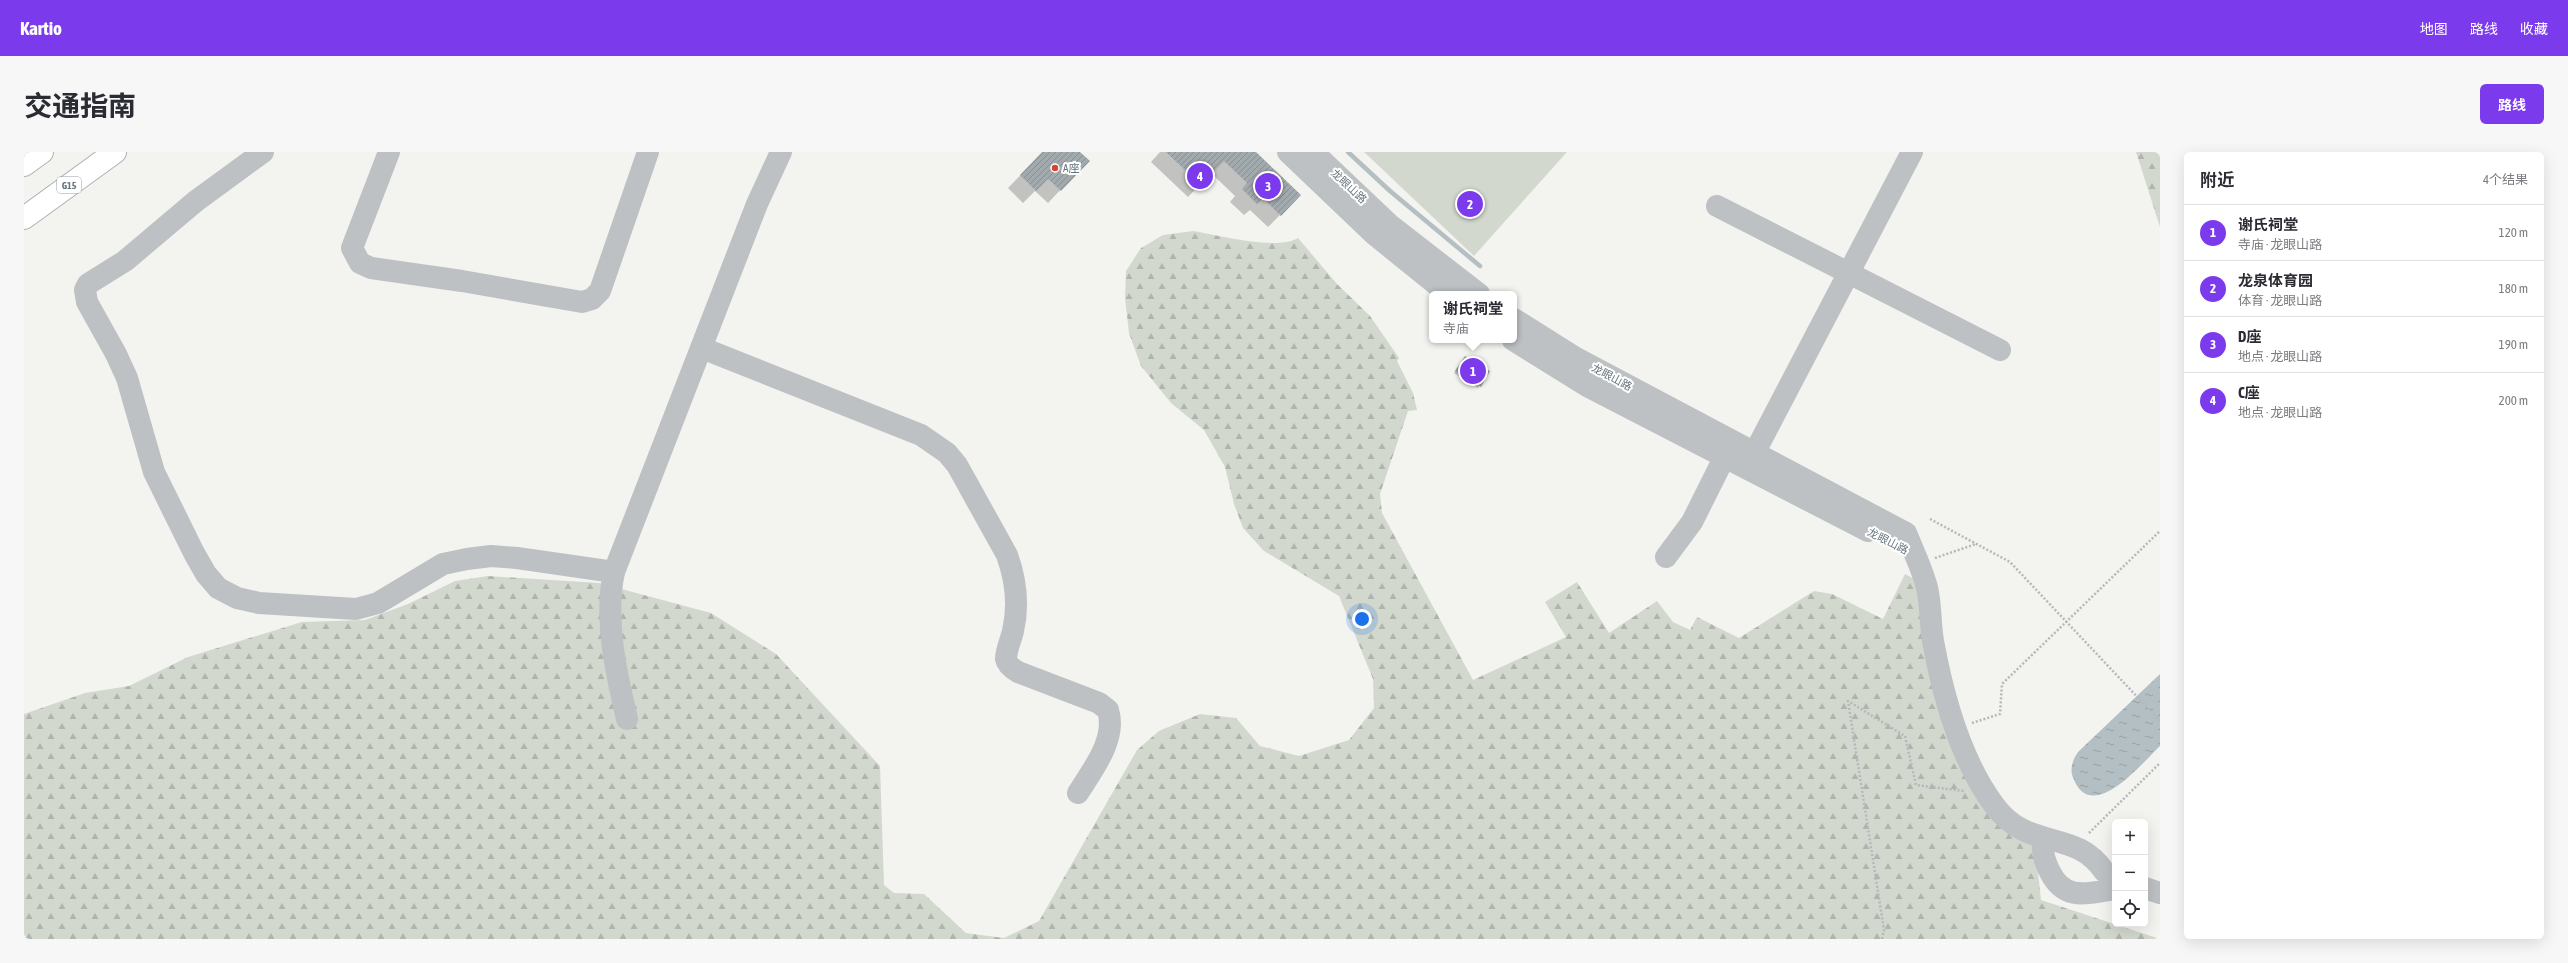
<!DOCTYPE html>
<html lang="zh">
<head>
<meta charset="utf-8">
<style>
	body { margin:0; font-family:"Asap Condensed","Noto Sans SC",sans-serif; background:#f7f7f7; color:#2b2b33 }
	.controls { position:absolute; right:12px; bottom:12px; display:grid; overflow:hidden; border-radius:6px; box-shadow:0 4px 16px #0002 }
	.controls button { width:36px; height:36px; display:grid; place-items:center; padding:0; border:0; border-bottom:1px solid #e1e1e2; background:#fff; color:#2b2b33; font:20px sans-serif }
	.you { position:absolute; left:1338px; top:467px; width:14px; height:14px; margin:-10px; border:3px solid #fff; border-radius:50%; background:#1a73e8; box-shadow:0 0 0 6px #1a73e833 }
	.badge { display:grid; place-items:center; width:26px; height:26px; border-radius:50%; background:#7c3aed; color:#fff; font-size:13px; font-weight:700 }
	.pin { position:absolute; translate:-50% -50%; border:2px solid #fff; box-shadow:0 1px 4px #0006 }
	.popup { position:absolute; left:1405px; top:139px; width:88px; height:52px; box-sizing:border-box; display:grid; place-content:center; border-radius:6px; background:#fff; filter:drop-shadow(0 1px 3px #0005); font-size:13px; white-space:nowrap; color:#7c7c81 }
	.popup b { font-size:15px; color:#2b2b33 }
	.popup::after { content:''; position:absolute; left:50%; top:100%; margin-left:-8px; border:8px solid transparent; border-top-color:#fff }
	.list { margin:0; padding:0; list-style:none }
	h2 { display:flex; justify-content:space-between; align-items:center; height:52px; margin:0; padding:0 16px; font-size:17px }
	h2 small { font-size:13px; font-weight:400; color:#7c7c81 }
	.list li { display:grid; grid-template-columns:26px 1fr auto; gap:12px; align-items:center; box-sizing:border-box; height:56px; padding:0 16px; border-top:1px solid #e1e1e2 }
	.list b { display:block; font-size:15px; white-space:nowrap }
	.list p { margin:0; font-size:13px; white-space:nowrap; color:#7c7c81 }
	.list em { font-size:13px; font-style:normal; color:#7c7c81 }
	.icon { flex:none; width:22px; height:22px; fill:none; stroke:currentColor; stroke-width:2; stroke-linecap:round; stroke-linejoin:round }
	.map { position:relative; flex:none; width:2136px; height:787px; overflow:hidden; border-radius:6px }
	header { display:flex; align-items:center; gap:24px; box-sizing:border-box; height:56px; padding:0 20px; background:#7c3aed; color:#fff }
	header strong { font-size:19px }
	nav { display:flex; gap:22px; margin-inline-start:auto; font-size:14px }
	.intro { display:flex; align-items:center; justify-content:space-between; box-sizing:border-box; height:96px; padding:0 24px }
	h1 { margin:0; font-size:28px }
	.button { padding:10px 18px; border-radius:6px; background:#7c3aed; color:#fff; font-size:14px; font-weight:700 }
	main { display:flex; gap:24px; padding:0 24px }
	aside { flex:1; background:#fff; border-radius:6px; box-shadow:0 4px 16px #0002 }
	.map>svg:first-child { display:block }
	.forest { fill:url(#forest-firs) }
	.pitch { fill:#d3d8cf }
	.water { fill:url(#water-ripples) }
	.shadow { fill:#0003 }
	.lines { fill:none; stroke-linecap:round; stroke-linejoin:round }
	.stream { stroke:#b3bfc2; stroke-width:4.5 }
	.building { fill:url(#building-hatch) }
	.highway-casing { stroke:#aeb2b5; stroke-width:24 }
	.path { stroke:#b5b8ba; stroke-width:2.5; stroke-dasharray:2 2; stroke-linecap:butt }
	.minor { stroke:#bdc1c4; stroke-width:22 }
	.highway { stroke:#fff; stroke-width:22 }
	.poi-dot { fill:#d34630; stroke:#fff; stroke-width:1.5 }
	.labels { text-anchor:middle; stroke-width:4; stroke-linejoin:round; paint-order:stroke }
	.shield { fill:#fff; stroke:#939ea5; stroke-width:1 }
	.shield-label { font-size:10px; font-weight:bold; fill:#65757e }
	.poi-label { font-size:11px; fill:#65757e; stroke:#fff; text-anchor:start }
	.street-label { font-size:11px; fill:#65757e; stroke:#fff }
</style>
</head>
<body>
<header>
<strong>Kartio</strong>
<nav><a>地图</a><a>路线</a><a>收藏</a></nav>
</header>
<div class="intro"><h1>交通指南</h1><a class="button">路线</a></div>
<main>
<div class="map">
<svg width="2136" height="787" viewBox="0 0 2136 787">
	<defs>
		<pattern id="forest-firs" width="22" height="20" patternUnits="userSpaceOnUse"><rect width="22" height="20" fill="#d3d8cf"/><path d="M5 1l3.5 6h-7zM16 11l3.5 6h-7z" fill="#afb4ad"/></pattern>
		<pattern id="water-ripples" width="26" height="14" patternUnits="userSpaceOnUse"><rect width="26" height="14" fill="#b3bfc2"/><path d="M2 4q2-2 4 0t4 0M15 11q2-2 4 0t4 0" fill="none" stroke="#95a0a3"/></pattern>
		<pattern id="building-hatch" width="6" height="6" patternUnits="userSpaceOnUse"><rect width="6" height="6" fill="#a3aaae"/><path d="M-1 1l2-2M0 6l6-6M5 7l2-2" fill="none" stroke="#888f93"/></pattern>
	</defs>
	<rect width="100%" height="100%" fill="#f3f3f0"/>
	<g class="forest">
		<path d="M2112,0H2136V75Z"/>
		<path d="M1169,79C1194,83 1253,99 1274,86L1313,132L1346,164L1375,206L1373,209L1389,241L1393,258L1384,259L1356,342L1358,361L1449,528L1542,485L1521,450L1553,430L1585,481L1633,449L1649,470L1666,478L1673,465L1715,486L1790,439L1808,442L1859,467L1881,422L1894,429L1931,594L2011,691L2017,748L2136,787H0V562L61,541L105,534L164,505L278,470L341,468L384,452L431,429L464,424L575,431L687,461L752,502L856,614L860,733L870,741L900,742L942,781L980,786L1015,769L1113,598L1135,579L1176,562L1212,566L1236,594L1275,604L1325,588L1350,556L1349,527L1315,444L1240,399L1219,376L1210,352L1201,315L1180,278L1147,251L1117,214L1105,181L1101,146L1102,119L1117,96L1139,83Z"/>
	</g>
	<path class="pitch" d="M1340,0H1543L1450,104Z"/>
	<path class="water" d="M2136,522V594C2119,610 2069,672 2050,628C2045,618 2048,609 2054,600Z"/>
	<g class="shadow">
		<path d="M1019,0H1055L1064,9L1024,51L1011,39L999,51L984,36Z"/>
		<path d="M1136,0H1231L1256,63L1244,75L1226,58L1220,63L1206,50L1211,44L1187,21L1164,45L1127,10Z"/>
		<path d="M1441,205L1465,220L1454,236L1430,221Z"/>
	</g>
	<g class="lines">
		<path class="stream" d="M1324,0L1366,39L1456,114"/>
	</g>
	<g class="building">
		<path d="M1018,0H1056L1066,9L1037,39L1024,27L1012,39L996,23Z"/>
		<path d="M1142,0H1232L1277,43L1257,64L1239,46L1233,52L1218,37L1223,31L1200,9L1177,33Z"/>
		<path d="M1441,204L1466,219L1457,235L1431,219Z"/>
	</g>
	<g class="lines">
		<g class="highway-casing">
			<g id="highway">
				<path d="M0,13L18,0"/>
				<path d="M0,66L91,0"/>
			</g>
		</g>
		<g class="path">
			<path d="M1906,367L1986,410L2136,569"/>
			<path d="M1911,406L1952,392"/>
			<path d="M1948,571L1976,562L1978,532L2136,379"/>
			<path d="M2065,681L2136,611"/>
			<path d="M1858,787L1860,778L1824,549L1881,584L1892,633L1940,639"/>
		</g>
		<g class="minor">
			<path d="M239,0L172,49L101,109L64,132L61,138L63,150L92,202L103,226L130,320L170,401L182,422L194,436L213,446L235,451L332,457L354,451L419,412L443,407L467,404L493,406L590,420"/>
			<path d="M365,0L328,96L336,111L347,116L438,129L558,150L568,147L576,139L624,0"/>
			<path d="M1264,0L1351,83L1424,142"/>
			<path d="M1289,0L1366,73L1455,142"/>
			<path d="M1693,54L1976,198"/>
			<path d="M1490,167L1552,206L1882,381C1889,398 1897,415 1902,432C1907,447 1906,472 1909,489C1919,544 1936,607 1970,653C2004,700 2051,676 2080,719"/>
			<path d="M1489,188L1563,234L1844,379"/>
			<path d="M678,196L897,283L923,301L933,313L983,403C992,428 995,453 989,479C987,488 982,498 982,507C983,513 989,517 994,520L1075,551L1084,558C1093,587 1069,617 1054,641"/>
			<path d="M1723,315L1888,0"/>
			<path d="M1642,405L1668,370L1707,292"/>
			<path d="M603,567C592,520 580,467 590,420L733,52L757,0"/>
			<path d="M2019,687C2018,700 2020,708 2026,720C2041,750 2064,741 2091,737"/>
			<path d="M2121,736L2136,741"/>
		</g>
		<use href="#highway" class="highway"/>
	</g>
	<circle class="poi-dot" cx="1031" cy="16" r="4"/>
	<g class="labels">
		<rect class="shield" x="33" y="25" width="24" height="16" rx="3"/>
		<g class="shield-label">
			<text x="45" y="37">G15</text>
		</g>
		<g class="poi-label">
			<text x="1039" y="20">A座</text>
		</g>
		<g class="street-label">
			<text transform="translate(1325 34) rotate(43)" y="4">龙眼山路</text>
			<text transform="translate(1588 225) rotate(28)" y="4">龙眼山路</text>
			<text transform="translate(1864 389) rotate(27)" y="4">龙眼山路</text>
		</g>
	</g>
</svg>
<div class="controls">
<button>+</button>
<button>−</button>
<button><svg class="icon" aria-label="locate" viewBox="0 0 24 24"><circle cx="12" cy="12" r="6"/><path d="M12 2v4M12 18v4M2 12h4M18 12h4"/></svg></button>
</div>
<div class="you"></div>
<div class="pin badge" style="left:1449px;top:219px">1</div>
<div class="popup"><b>谢氏祠堂</b>寺庙</div>
<div class="pin badge" style="left:1446px;top:52px">2</div>
<div class="pin badge" style="left:1244px;top:34px">3</div>
<div class="pin badge" style="left:1176px;top:24px">4</div>
</div>
<aside>
<h2>附近<small>4个结果</small></h2>
<ul class="list">
<li><span class="badge">1</span><div><b>谢氏祠堂</b><p>寺庙 · 龙眼山路</p></div><em>120 m</em></li>
<li><span class="badge">2</span><div><b>龙泉体育园</b><p>体育 · 龙眼山路</p></div><em>180 m</em></li>
<li><span class="badge">3</span><div><b>D座</b><p>地点 · 龙眼山路</p></div><em>190 m</em></li>
<li><span class="badge">4</span><div><b>C座</b><p>地点 · 龙眼山路</p></div><em>200 m</em></li>
</ul>
</aside>
</main>
</body>
</html>
